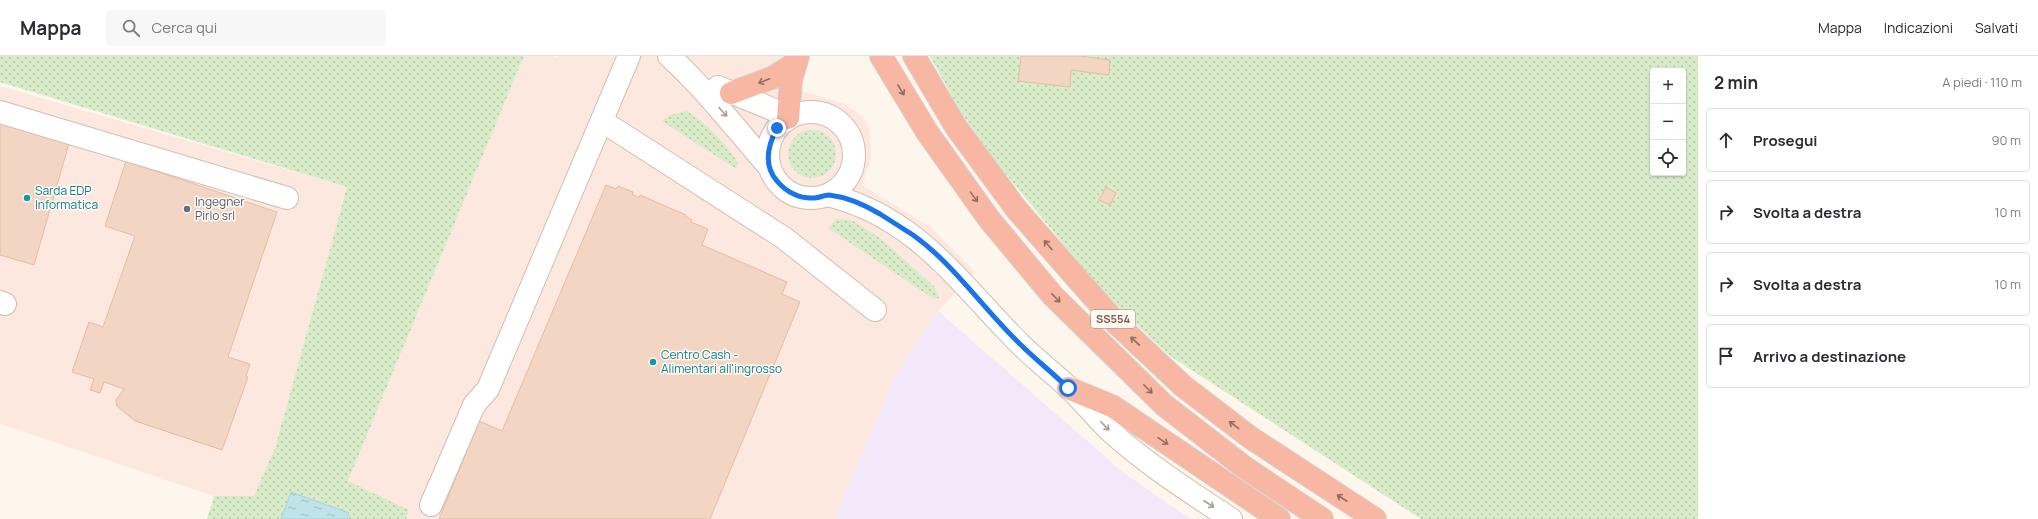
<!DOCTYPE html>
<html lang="it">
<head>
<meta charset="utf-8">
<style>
	body { margin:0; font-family:Manrope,sans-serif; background:#f7f7f7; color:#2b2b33 }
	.controls { position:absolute; right:12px; top:12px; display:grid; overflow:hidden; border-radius:4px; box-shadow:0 1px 3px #0004 }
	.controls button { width:36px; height:36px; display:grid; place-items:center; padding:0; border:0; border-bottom:1px solid #e1e1e2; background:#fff; color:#2b2b33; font:20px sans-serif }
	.stop { position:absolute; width:12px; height:12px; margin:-9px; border:3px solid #1a73e8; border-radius:50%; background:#fff }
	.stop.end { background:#1a73e8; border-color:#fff; box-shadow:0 1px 4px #0008 }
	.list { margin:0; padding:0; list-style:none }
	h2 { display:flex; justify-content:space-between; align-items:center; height:52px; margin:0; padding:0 16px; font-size:17px }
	h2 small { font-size:13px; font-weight:400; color:#7c7c81 }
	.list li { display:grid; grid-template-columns:26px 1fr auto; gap:12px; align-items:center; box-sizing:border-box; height:64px; margin:0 8px 8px; padding:0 8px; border:1px solid #e1e1e2; border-radius:4px }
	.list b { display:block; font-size:15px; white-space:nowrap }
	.list em { font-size:13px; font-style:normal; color:#7c7c81 }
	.icon { flex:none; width:22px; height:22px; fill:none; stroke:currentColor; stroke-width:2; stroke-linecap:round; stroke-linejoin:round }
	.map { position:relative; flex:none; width:1698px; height:463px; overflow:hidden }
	header { display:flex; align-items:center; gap:24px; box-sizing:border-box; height:56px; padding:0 20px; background:#fff; border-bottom:1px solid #e1e1e2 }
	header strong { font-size:19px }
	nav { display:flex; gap:22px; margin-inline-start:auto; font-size:14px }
	.search { width:280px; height:36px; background:#f7f7f7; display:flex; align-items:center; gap:10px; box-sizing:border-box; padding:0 14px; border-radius:4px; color:#7c7c81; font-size:15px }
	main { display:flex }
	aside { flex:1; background:#fff }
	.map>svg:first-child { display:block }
	.commercial { fill:#fde8e0 }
	.education { fill:#f3e8fa }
	.grass { fill:url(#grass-dots); fill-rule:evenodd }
	.water { fill:url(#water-ripples); stroke:#a5d3da }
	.building { fill:#f3d5c3; stroke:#e6bba3 }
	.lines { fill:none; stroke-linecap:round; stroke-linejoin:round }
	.minor-casing { stroke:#d1beb0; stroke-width:24 }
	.highway-casing { stroke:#dad1cd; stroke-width:24 }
	.minor { stroke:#fff; stroke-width:22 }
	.highway { stroke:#f7b7a3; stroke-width:22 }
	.oneway { stroke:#936e5e }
	.oneway2 { stroke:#af9d94 }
	.route { stroke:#1a73e8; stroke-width:5 }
	.culture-dot { fill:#0f9aa8; stroke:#fffaf3; stroke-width:1.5 }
	.service-dot { fill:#5c6f8a; stroke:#fffaf3; stroke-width:1.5 }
	.labels { text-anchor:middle; stroke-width:3; stroke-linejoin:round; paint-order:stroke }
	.shield { fill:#fffaf3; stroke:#a28b7f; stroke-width:1 }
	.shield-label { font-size:11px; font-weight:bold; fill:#7a5c4d }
	.culture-label { font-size:12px; fill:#0d838f; stroke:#fffaf3; text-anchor:start }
	.service-label { font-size:12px; fill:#4e5e75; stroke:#fffaf3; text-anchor:start }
</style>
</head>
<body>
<header>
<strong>Mappa</strong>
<div class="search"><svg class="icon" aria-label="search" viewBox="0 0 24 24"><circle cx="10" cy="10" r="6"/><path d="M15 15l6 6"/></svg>Cerca qui</div>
<nav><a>Mappa</a><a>Indicazioni</a><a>Salvati</a></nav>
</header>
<main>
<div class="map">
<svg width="1698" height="463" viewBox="0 0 1698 463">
	<defs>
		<pattern id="grass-dots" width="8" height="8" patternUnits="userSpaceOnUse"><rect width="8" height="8" fill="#d8ecc9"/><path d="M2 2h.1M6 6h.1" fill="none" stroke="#b4c2a5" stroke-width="1.8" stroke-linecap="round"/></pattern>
		<pattern id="water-ripples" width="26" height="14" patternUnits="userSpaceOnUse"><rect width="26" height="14" fill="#bfe3e8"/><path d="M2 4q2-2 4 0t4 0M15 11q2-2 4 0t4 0" fill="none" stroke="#a0bbbe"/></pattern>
	</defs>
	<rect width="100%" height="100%" fill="#fdf6ec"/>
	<g class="commercial">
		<path d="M524,0H554L557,2L559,0H787L804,36L843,47L863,60L870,75L871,103L862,129L929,170L975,216L938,255L902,310L891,330L835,463H406L409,454L348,426Z"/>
		<path d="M0,30L347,131L275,392L254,440H214L0,368Z"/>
	</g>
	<path class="education" d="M938,255L1125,418L1191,463H835L891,330L902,310Z"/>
	<g class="grass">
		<path d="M0,0H524L348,425L409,454L406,463H207L214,440H254L275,392L347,131L0,26Z"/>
		<path d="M930,0H1698V463H1421L1170,300L1122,255L1092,223L992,101L960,55ZM1653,15H1683V117H1653Z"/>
		<path d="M687,55C704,65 728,90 738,107L736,113L662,65L670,59Z"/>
		<circle cx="812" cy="98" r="24"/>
		<path d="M836,163L852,164L880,182L935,231L939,242L934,243L828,172Z"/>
	</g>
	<path class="water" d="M291,436L349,457L347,463H281Z"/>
	<g class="building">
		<path d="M1021,0H1080L1110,4L1109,19L1071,14L1070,31L1018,25Z"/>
		<path d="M0,64L70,84L34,209L0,199Z"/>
		<path d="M126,105L277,156L228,301L250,308L246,320L248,321L222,394L135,365L117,350L116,344L124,333L104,326L100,337L90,334L94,323L72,316L89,266L103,271L135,180L105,170Z"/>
		<path d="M606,129L616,133L618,130L633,136L632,138L639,142L640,139L686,159L685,160L692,164L691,166L708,173L702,189L787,226L782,238L800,246L710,463H439L479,365L502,375Z"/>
		<path d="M1106,131L1116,137L1110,149L1099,144Z"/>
	</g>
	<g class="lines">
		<g class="minor-casing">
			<g id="minor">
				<path d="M669,0C706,34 737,74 770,112"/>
				<path d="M718,31L772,53L788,62"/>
				<path d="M0,56L287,142"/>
				<circle cx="811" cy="99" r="43"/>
				<path d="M602,65L784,182L875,254"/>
				<path d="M828,139C917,161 959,227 1020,288C1035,303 1052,316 1067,330C1082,344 1095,360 1109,374C1146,408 1190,436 1231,463"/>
				<path d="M0,246L5,248"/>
				<path d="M431,449L474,349L488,333L629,0"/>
			</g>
		</g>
		<g class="highway-casing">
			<g id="highway">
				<path d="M881,0L927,76L989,163L1053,240L1164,349L1244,411L1322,463"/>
				<path d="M914,0L956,71L1017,154L1117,268L1183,330L1251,382L1375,463"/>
				<path d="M731,37L774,21L794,8"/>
				<path d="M788,62L791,24L798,0"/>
				<path d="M1068,332L1112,350L1279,463"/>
			</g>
		</g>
		<use href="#minor" class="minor"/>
		<use href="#highway" class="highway"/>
	</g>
	<defs><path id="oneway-shaft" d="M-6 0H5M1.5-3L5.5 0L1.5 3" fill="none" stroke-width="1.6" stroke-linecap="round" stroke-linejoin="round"/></defs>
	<g class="oneway">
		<use href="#oneway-shaft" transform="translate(764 25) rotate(158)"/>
		<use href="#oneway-shaft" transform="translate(901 34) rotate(58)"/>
		<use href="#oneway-shaft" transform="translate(974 141) rotate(54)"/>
		<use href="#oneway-shaft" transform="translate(1048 189) rotate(-131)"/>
		<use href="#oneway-shaft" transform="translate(1056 242) rotate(46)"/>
		<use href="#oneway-shaft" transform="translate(1135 285) rotate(-137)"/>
		<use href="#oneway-shaft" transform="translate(1148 333) rotate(45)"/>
		<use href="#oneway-shaft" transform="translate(1234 369) rotate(-143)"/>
		<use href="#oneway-shaft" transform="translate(1163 385) rotate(34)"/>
		<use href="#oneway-shaft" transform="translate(1342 442) rotate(-147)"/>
	</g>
	<g class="oneway2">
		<use href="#oneway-shaft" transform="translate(723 56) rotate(48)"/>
		<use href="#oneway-shaft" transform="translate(1105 370) rotate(46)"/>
		<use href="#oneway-shaft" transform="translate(1209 448) rotate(33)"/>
	</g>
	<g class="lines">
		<path class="route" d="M777,72C768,89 763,109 777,125C786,136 800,143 814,142C819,142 824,139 829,139C846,141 865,149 880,158C891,165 902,172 913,179C955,209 984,254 1021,289C1036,304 1053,317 1068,332"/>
	</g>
	<g class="culture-dot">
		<circle cx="27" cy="142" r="4"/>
		<circle cx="653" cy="306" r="4"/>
	</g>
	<circle class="service-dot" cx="187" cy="153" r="4"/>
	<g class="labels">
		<rect class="shield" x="1091" y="254" width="44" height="18" rx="3"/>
		<g class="shield-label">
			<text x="1113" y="267">SS554</text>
		</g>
		<g class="culture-label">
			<text x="35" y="139">Sarda EDP<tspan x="35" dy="14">Informatica</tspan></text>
			<text x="661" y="303">Centro Cash -<tspan x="661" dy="14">Alimentari all'ingrosso</tspan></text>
		</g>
		<g class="service-label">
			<text x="195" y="150">Ingegner<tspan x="195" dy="14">Pirlo srl</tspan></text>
		</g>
	</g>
</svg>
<div class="controls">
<button>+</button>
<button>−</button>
<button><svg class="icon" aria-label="locate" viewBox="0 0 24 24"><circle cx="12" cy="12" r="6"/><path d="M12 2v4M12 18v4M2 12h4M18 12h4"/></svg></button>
</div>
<div class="stop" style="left:1068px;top:332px"></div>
<div class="stop end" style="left:777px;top:72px"></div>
</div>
<aside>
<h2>2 min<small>A piedi · 110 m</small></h2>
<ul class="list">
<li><svg class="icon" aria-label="ahead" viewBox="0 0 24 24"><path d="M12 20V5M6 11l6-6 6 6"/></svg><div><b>Prosegui</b></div><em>90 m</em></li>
<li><svg class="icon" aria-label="right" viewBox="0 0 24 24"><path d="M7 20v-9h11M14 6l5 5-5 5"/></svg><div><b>Svolta a destra</b></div><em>10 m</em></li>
<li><svg class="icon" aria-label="right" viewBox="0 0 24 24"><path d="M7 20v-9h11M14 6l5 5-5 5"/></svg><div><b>Svolta a destra</b></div><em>10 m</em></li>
<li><svg class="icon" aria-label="arrive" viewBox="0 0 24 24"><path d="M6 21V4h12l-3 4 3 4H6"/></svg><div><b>Arrivo a destinazione</b></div></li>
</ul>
</aside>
</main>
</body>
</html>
